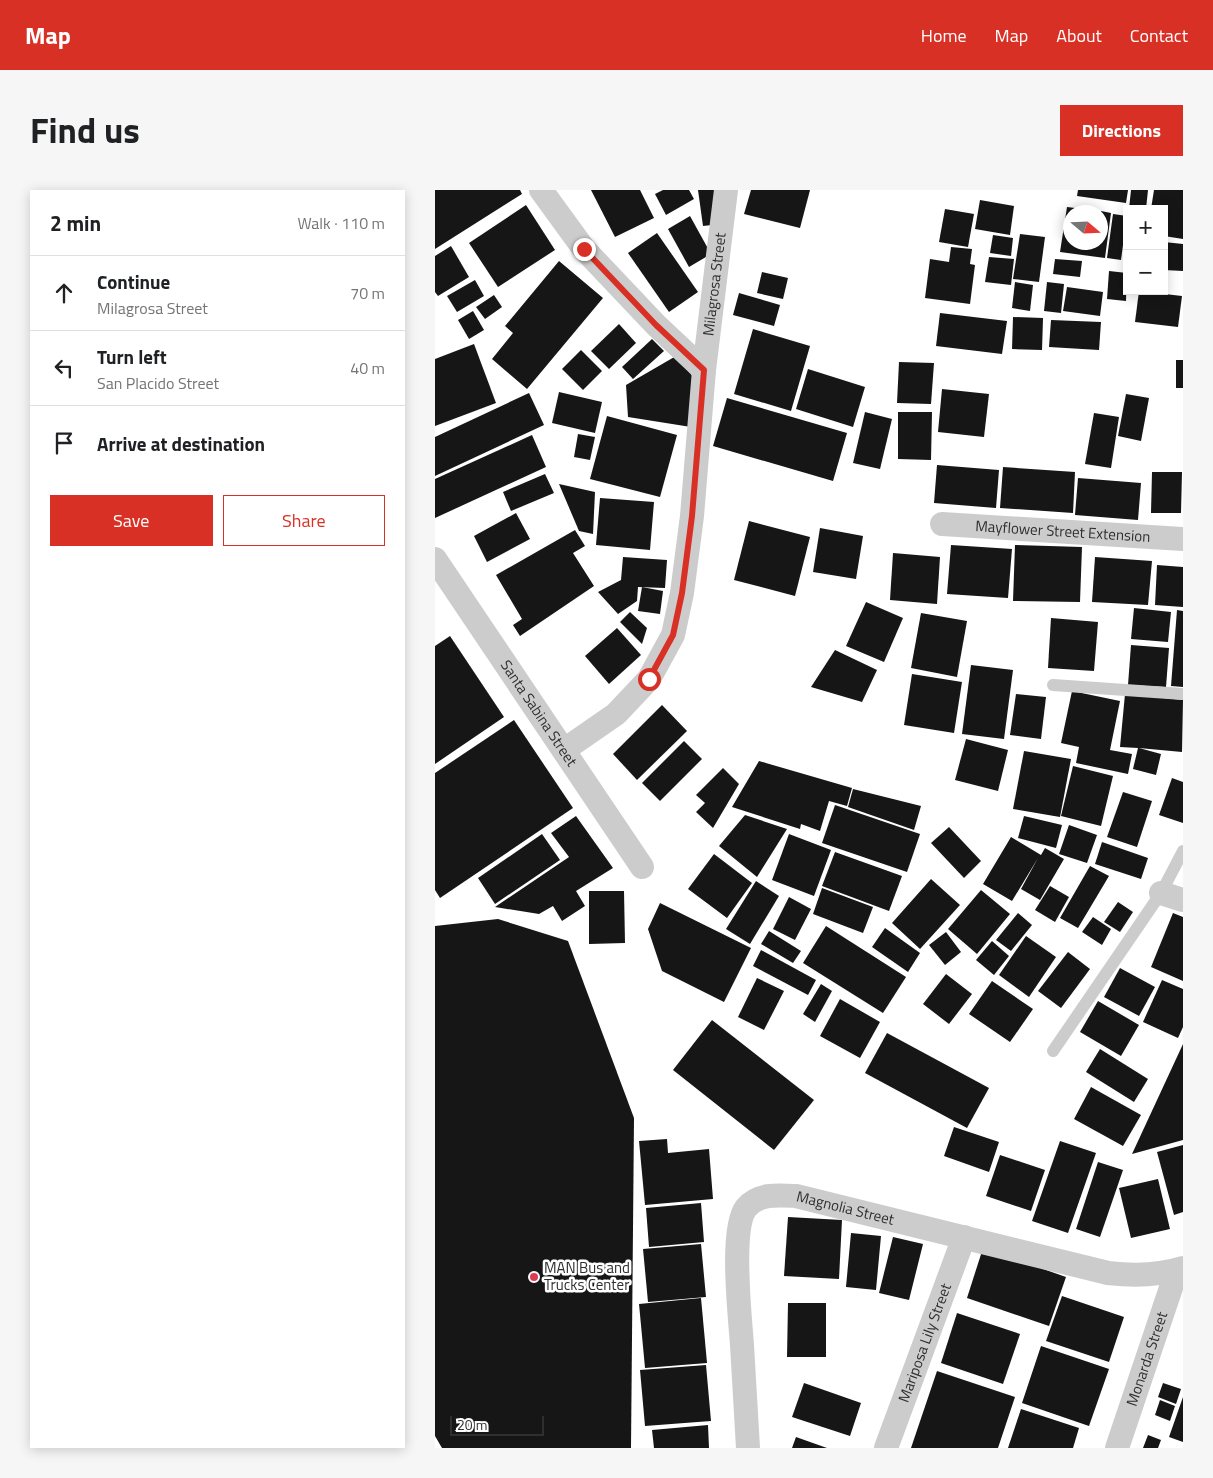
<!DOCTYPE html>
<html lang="en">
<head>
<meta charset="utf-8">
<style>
	body { margin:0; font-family:"Titillium Web",sans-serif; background:#f6f6f6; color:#202124 }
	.controls { position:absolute; right:15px; top:15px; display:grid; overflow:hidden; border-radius:0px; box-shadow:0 2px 12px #0003 }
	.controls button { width:45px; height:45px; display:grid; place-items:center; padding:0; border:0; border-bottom:1px solid #e0e0e0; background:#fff; color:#202124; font:25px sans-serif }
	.compass { position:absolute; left:628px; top:15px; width:45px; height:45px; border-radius:50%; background:#fff; box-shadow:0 2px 12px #0003; rotate:109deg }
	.scale { position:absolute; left:15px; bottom:12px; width:94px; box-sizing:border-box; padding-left:5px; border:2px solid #2f2f2f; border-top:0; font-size:14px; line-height:18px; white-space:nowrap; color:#2f2f2f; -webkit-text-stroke:4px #fff; paint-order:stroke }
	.stop { position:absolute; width:15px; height:15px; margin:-11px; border:4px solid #d93025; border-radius:50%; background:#fff }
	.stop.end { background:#d93025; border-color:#fff; box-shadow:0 1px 5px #0008 }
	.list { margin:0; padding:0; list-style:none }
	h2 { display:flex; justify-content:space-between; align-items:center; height:65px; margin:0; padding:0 20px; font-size:21px }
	h2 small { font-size:16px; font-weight:400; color:#757577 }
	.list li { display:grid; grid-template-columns:32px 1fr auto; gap:15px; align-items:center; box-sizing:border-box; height:75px; padding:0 20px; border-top:1px solid #e0e0e0 }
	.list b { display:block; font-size:19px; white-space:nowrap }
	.list p { margin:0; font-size:16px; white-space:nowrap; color:#757577 }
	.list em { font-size:16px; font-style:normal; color:#757577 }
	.actions { display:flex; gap:10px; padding:15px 20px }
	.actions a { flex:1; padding:11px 0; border:1px solid #d93025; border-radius:0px; text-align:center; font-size:18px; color:#d93025 }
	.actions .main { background:#d93025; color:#fff }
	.icon { flex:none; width:28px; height:28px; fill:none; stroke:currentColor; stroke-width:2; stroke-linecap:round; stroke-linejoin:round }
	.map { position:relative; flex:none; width:748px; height:1258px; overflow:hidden; border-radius:0px }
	header { display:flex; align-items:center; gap:30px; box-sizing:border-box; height:70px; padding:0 25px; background:#d93025; color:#fff }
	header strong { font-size:24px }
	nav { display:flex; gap:28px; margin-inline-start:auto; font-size:18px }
	.intro { display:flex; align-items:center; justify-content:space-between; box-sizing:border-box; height:120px; padding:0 30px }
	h1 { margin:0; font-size:35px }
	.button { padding:12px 22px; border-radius:0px; background:#d93025; color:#fff; font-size:18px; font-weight:700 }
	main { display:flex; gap:30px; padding:0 30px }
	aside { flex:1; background:#fff; border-radius:0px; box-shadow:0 2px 12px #0003 }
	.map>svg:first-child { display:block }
	.building { fill:#161616 }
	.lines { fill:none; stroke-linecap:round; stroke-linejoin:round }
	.lane { stroke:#ccc; stroke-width:12 }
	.street { stroke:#ccc; stroke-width:24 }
	.route { stroke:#d93025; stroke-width:6 }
	.poi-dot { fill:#db3c55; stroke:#fff; stroke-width:2 }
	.labels { text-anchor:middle; stroke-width:5; stroke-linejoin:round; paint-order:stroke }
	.street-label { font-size:15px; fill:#2f2f2f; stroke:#fff }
	.poi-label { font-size:15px; fill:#2f2f2f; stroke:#fff; text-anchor:start }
</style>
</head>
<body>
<header>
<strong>Map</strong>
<nav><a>Home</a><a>Map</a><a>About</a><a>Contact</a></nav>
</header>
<div class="intro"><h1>Find us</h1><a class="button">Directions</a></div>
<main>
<aside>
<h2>2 min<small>Walk · 110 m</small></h2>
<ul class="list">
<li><svg class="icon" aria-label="ahead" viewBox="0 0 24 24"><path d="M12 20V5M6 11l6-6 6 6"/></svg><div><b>Continue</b><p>Milagrosa Street</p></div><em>70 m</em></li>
<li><svg class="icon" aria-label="left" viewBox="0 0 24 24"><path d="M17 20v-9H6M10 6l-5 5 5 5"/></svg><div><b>Turn left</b><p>San Placido Street</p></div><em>40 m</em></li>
<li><svg class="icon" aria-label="arrive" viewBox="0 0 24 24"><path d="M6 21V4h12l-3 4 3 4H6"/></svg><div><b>Arrive at destination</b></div></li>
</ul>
<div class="actions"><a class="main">Save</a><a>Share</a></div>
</aside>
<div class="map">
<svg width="748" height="1258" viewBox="0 0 748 1258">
	<rect width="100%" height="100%" fill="#fff"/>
	<g class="building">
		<path d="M0,0H85L87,4L0,59Z"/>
		<path d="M156,0H205L219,28L180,47Z"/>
		<path d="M228,0H254L259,9L231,25L220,4Z"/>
		<path d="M263,0H281L286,34L268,36Z"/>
		<path d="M316,0H375L365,38L309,24Z"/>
		<path d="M643,0H693L691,13L642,6Z"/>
		<path d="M696,0H713L711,19H694Z"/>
		<path d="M719,0H748V49L729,46V19H716Z"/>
		<path d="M545,10L579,16L575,45L540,39Z"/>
		<path d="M91,15L120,60L63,97L34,53Z"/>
		<path d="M632,17L665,21V22H636V52H666V21L676,23L670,68L625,62Z"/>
		<path d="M510,19L539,24L533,57L504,52Z"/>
		<path d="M678,24L692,26L686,70L672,68Z"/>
		<path d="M255,26L276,64L254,77L233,39Z"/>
		<path d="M222,43L263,102L234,122L193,63Z"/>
		<path d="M585,44L610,47L604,92L578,89Z"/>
		<path d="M558,45L578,48L576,66L555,63Z"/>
		<path d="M729,52L748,54V81L729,80Z"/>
		<path d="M16,56L34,87L3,106L0,102V66Z"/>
		<path d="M516,57L537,59L535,74L540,75L535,114L490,108L495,69L514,72Z"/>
		<path d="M554,67L579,69L576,95L550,92Z"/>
		<path d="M620,69L647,71L645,87L618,84Z"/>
		<path d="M124,71L168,108L92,199L57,169L78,143L70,136Z"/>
		<path d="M674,81L692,83L691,111L672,109Z"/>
		<path d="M327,82L353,88L348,109L322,103Z"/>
		<path d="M40,90L49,106L22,122L12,106Z"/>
		<path d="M580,92L598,95L595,121L577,118Z"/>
		<path d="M612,92L629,94L626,123L609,121Z"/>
		<path d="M632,97L668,102L665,126L628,121Z"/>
		<path d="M704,101L747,106L743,137L700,132Z"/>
		<path d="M304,103L345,115L339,136L298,125Z"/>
		<path d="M59,105L67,117L50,129L41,117Z"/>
		<path d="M38,121L49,140L34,149L23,130Z"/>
		<path d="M505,123L572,131L567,164L501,156Z"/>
		<path d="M578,127L608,128L607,160L577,159Z"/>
		<path d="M616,130L666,132L664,160L614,157Z"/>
		<path d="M184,134L201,153L174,179L156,161Z"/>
		<path d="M318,139L375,156L356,221L299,204Z"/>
		<path d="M217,149L229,161L198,189L187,177Z"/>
		<path d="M39,154L61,213L0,236V169Z"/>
		<path d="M146,160L167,181L148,200L127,179Z"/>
		<path d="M241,166L259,188L256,237L193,227L191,195Z"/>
		<rect x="741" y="170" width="7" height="28"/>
		<path d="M464,172L499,173L496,214L462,213Z"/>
		<path d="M373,179L430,197L418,237L361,219Z"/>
		<path d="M507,199L554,204L549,247L503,242Z"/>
		<path d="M124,202L167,212L160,243L117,233Z"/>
		<path d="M94,203L109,235L0,286V247Z"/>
		<path d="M691,204L714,208L706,251L683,246Z"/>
		<path d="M292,208L412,243L398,291L278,256Z"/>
		<path d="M430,222L457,229L445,279L418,273Z"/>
		<path d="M463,222H497L496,270L463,269Z"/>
		<path d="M659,223L684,227L676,278L650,274Z"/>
		<path d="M172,226L242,245L225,307L155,289Z"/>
		<path d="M143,244L160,247L155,270L139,267Z"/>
		<path d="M97,245L111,277L0,328V289Z"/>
		<path d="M502,275L564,280L561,318L499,313Z"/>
		<path d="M568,277L640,282L638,323L565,318Z"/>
		<path d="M717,282H747L746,323H716Z"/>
		<path d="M110,284L119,303L76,321L68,302Z"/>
		<path d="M643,288L706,293L703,330L640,325Z"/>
		<path d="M124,294L160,302L158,344L144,341Z"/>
		<path d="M165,308L219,312L215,360L161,355Z"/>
		<path d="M81,323L95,349L52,372L39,346Z"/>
		<path d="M314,331L375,347L360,406L299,390Z"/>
		<path d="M385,338L428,346L421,389L378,382Z"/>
		<path d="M140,340L150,356L138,363L159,396L85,446L78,435L87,429L61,385Z"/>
		<path d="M516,355L577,359L573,408L512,404Z"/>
		<path d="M580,355L647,357L645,412L578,411Z"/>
		<path d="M458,363L505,367L502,414L455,410Z"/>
		<path d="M188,367L232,370L230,398L203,397L202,411L183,424L163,402L186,390Z"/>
		<path d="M660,367L717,371L713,415L657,412Z"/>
		<path d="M722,375L748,377V417L720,415Z"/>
		<path d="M207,397L228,401L225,424L203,421Z"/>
		<path d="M431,412L468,428L449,472L411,456Z"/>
		<path d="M699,418L736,422L733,452L696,449Z"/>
		<path d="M742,420L748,421V497L736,496Z"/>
		<path d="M195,422L212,438L207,454L185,432Z"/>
		<path d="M486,423L532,431L522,487L476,478Z"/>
		<path d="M616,428L663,432L659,481L613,478Z"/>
		<path d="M182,438L206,465L174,494L150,466Z"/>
		<path d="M15,446L69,527L0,574V456Z"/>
		<path d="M696,455L734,458L731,497L693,495Z"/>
		<path d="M400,460L442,480L427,512L376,497Z"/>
		<path d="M536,475L578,480L569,549L527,544Z"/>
		<path d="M477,484L527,492L519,543L469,535Z"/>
		<path d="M637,501L685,511L675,560L697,564L693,584L641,573L644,557L626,553Z"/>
		<path d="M581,504L611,507L606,549L575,545Z"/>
		<path d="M690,504L748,510L747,562L704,558L726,564L721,585L698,579L703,558L685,557Z"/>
		<path d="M227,515L252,541L202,590L178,564Z"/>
		<path d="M79,530L138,618L5,708L0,700V583Z"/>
		<path d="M531,549L573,560L563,601L520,590Z"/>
		<path d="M249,551L267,569L225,611L207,593Z"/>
		<path d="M589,561L636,569L625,627L578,619Z"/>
		<path d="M324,571L417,598L412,616L394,611L385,641L366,634L365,639L297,617Z"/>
		<path d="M638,576L678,586L666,636L626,626Z"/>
		<path d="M288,578L304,594L278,638L261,622L270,613L261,605Z"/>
		<path d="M737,588L748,592V633L724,625Z"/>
		<path d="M418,599L486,616L479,640L413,617Z"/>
		<path d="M688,602L717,611L702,657L672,647Z"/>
		<path d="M400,615L485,644L472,682L387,653Z"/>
		<path d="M310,625L352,639L322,687L284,656Z"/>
		<path d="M141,626L178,678L141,701L150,716L127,731L118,716L104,724L60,717L134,667L116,643Z"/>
		<path d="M589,626L627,635L621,658L583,648Z"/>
		<path d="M634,635L662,645L652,673L624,664Z"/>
		<path d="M514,637L546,671L529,688L496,653Z"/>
		<path d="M107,644L125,670L60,714L43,688Z"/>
		<path d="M354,644L396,660L379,706L337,690Z"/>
		<path d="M576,647L606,665L610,658L629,669L605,710L586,699L603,668L577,711L548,694Z"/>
		<path d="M667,652L713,668L706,689L660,674Z"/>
		<path d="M400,662L467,686L454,721L387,696Z"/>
		<path d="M279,664L317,693L292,728L253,699Z"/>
		<path d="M655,676L674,686L643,738L625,728Z"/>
		<path d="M496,689L525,715L485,759L457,733Z"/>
		<path d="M321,691L344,706L315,754L291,739Z"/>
		<path d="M615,696L634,707L620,732L600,720Z"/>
		<path d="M387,698L438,717L428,743L378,724Z"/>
		<path d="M546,700L575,724L542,764L513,739Z"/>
		<path d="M154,701H189L190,753L154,754Z"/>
		<path d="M354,707L376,719L360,750L338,739Z"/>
		<path d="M683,712L698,722L685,742L669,732Z"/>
		<path d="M225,713L316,758L289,812L227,781L213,739Z"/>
		<path d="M583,723L597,735L576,761L561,750Z"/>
		<path d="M738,723L748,727V791L716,777Z"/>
		<path d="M658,727L676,739L667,755L647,742Z"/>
		<path d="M63,729L133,751L199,928L196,1258H7L0,1246V736Z"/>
		<path d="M391,736L471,787L448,823L368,773Z"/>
		<path d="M450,738L485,763L473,782L437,757Z"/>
		<path d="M334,741L366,761L358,773L326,754Z"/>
		<path d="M511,742L526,762L510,775L494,755Z"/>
		<path d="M591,746L621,767L594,807L564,785Z"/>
		<path d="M557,751L574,766L559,785L541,770Z"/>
		<path d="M326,760L381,790L373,805L318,776Z"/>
		<path d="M633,762L655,779L626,818L603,801Z"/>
		<path d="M685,778L720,797L704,826L669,807Z"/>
		<path d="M511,784L537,804L514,834L488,814Z"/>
		<path d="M322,788L349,801L329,840L303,827Z"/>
		<path d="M727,790L748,799V837L743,848L708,832Z"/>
		<path d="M557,791L598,819L575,852L534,824Z"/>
		<path d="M386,794L397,801L380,832L368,824Z"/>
		<path d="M405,809L445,832L425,868L385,846Z"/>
		<path d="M663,811L704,835L686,866L645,842Z"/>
		<path d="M277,830L379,910L339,960L238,880Z"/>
		<path d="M452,843L554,898L532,938L430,883Z"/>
		<path d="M748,854V950L697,964Z"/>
		<path d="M665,859L713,889L699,912L651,882Z"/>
		<path d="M656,897L706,925L688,956L639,929Z"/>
		<path d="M519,937L564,952L554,982L509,966Z"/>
		<path d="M232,949L233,963L274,959L278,1009L210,1015L204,951Z"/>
		<path d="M625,951L661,963L633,1043L597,1031Z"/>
		<path d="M748,955V1022L739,1025L722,962Z"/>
		<path d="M565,965L610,980L596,1021L551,1006Z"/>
		<path d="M663,972L688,980L665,1047L641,1039Z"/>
		<path d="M723,989L735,1039L696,1048L684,998Z"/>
		<path d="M266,1013L269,1052L214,1057L211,1018Z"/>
		<path d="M353,1027L407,1030L404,1089L349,1086Z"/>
		<path d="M416,1043L446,1046L441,1100L411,1097Z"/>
		<path d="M458,1047L488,1054L474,1110L444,1103Z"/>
		<path d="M266,1054L271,1107L213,1112L208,1059Z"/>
		<path d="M548,1058L631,1087L614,1136L532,1108Z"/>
		<path d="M627,1106L689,1127L674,1172L611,1151Z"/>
		<path d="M266,1108L272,1173L210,1178L204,1114Z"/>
		<path d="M353,1113H391V1167H352Z"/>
		<path d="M522,1123L585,1144L568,1194L506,1173Z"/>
		<path d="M606,1156L674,1179L654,1236L587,1213Z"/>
		<path d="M271,1175L276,1231L210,1236L205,1180Z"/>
		<path d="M502,1181L580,1207L563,1258H476Z"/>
		<path d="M369,1193L426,1213L415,1246L357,1227Z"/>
		<path d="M728,1193L746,1199L741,1214L723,1207Z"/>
		<path d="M748,1207V1252L734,1247Z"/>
		<path d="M725,1210L740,1216L735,1231L720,1225Z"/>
		<path d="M586,1219L644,1238L638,1258H573Z"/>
		<path d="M273,1235L274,1258H219L217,1240Z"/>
		<path d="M713,1245L726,1250L723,1258H708Z"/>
		<path d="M361,1247L392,1258H357Z"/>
	</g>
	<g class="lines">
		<g class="lane">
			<path d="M618,495L748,504"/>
			<path d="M618,861L726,703L748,661"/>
		</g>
		<g class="street">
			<path d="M106,0L149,59L221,135L269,180"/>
			<path id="s1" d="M507,334L748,349"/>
			<path id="s2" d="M0,369L207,677"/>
			<path id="s3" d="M129,560L181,524L214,489L238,445L247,403L257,326L269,180L291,0"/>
			<path d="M726,703L748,710"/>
			<path id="s4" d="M313,1258C311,1224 309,1189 307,1155C305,1126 295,1039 311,1018C323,1003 344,1005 361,1006L673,1083C699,1086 723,1086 748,1078"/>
			<path id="s5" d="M451,1258L529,1047"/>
			<path id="s6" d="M682,1258L742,1080"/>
		</g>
	</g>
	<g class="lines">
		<path class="route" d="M149,59L221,135L269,180L257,326L247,403L238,445L214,489"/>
	</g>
	<circle class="poi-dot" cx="99" cy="1087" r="5"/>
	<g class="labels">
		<g class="street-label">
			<text dy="5" stroke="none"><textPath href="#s3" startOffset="515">Milagrosa Street</textPath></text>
			<text dy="5" stroke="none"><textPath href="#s1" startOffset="121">Mayflower Street Extension</textPath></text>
			<text dy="5" stroke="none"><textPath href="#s2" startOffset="186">Santa Sabina Street</textPath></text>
			<text dy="5" stroke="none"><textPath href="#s4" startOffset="346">Magnolia Street</textPath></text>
			<text dy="5" stroke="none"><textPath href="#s5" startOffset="112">Mariposa Lily Street</textPath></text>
			<text dy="5" stroke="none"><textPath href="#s6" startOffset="94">Monarda Street</textPath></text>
		</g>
		<g class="poi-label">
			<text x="109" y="1083">MAN Bus and<tspan x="109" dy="17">Trucks Center</tspan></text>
		</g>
	</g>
</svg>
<div class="controls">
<button>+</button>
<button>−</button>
</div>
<svg class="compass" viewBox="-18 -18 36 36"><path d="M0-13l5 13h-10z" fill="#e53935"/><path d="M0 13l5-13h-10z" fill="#757577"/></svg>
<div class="scale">20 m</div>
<div class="stop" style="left:214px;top:489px"></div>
<div class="stop end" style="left:149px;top:59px"></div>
</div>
</main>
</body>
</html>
